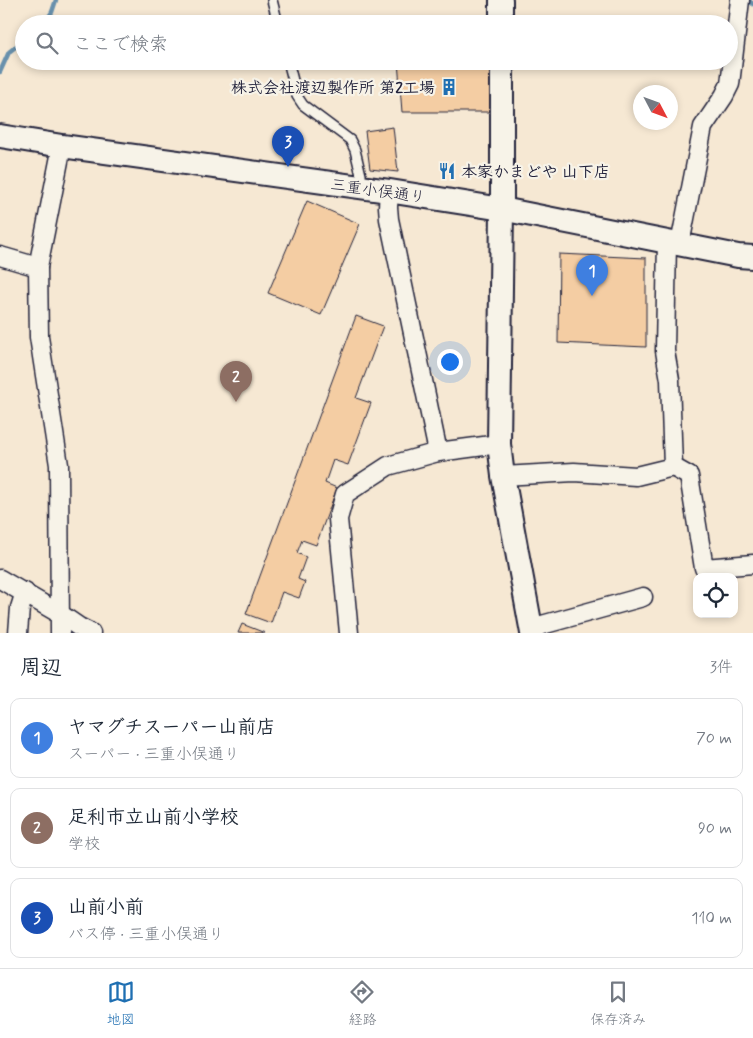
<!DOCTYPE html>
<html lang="ja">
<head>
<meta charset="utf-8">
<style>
	body { margin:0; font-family:Mynerve,"Klee One",sans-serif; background:#f6f6f7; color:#1f2937 }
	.controls { position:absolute; right:15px; bottom:15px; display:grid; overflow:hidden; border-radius:10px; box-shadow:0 2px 8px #0003 }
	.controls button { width:45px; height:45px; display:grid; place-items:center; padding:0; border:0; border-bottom:1px solid #e0e1e3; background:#fff; color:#1f2937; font:25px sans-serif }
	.compass { position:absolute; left:633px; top:85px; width:45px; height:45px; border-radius:50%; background:#fff; box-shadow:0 2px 8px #0003; rotate:131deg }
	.you { position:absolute; left:449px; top:361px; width:18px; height:18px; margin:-12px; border:4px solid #fff; border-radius:50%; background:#1a73e8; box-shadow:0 0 0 8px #1a73e833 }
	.badge { display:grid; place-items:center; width:32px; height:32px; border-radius:50%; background:#1f6fb2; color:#fff; font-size:16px; font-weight:700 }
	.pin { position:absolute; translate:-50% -41px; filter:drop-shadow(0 1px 2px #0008) }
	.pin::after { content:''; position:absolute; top:26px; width:18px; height:15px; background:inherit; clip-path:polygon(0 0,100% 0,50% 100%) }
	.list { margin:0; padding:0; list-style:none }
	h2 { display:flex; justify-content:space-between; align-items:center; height:65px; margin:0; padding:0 20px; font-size:21px }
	h2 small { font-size:16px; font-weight:400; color:#747a83 }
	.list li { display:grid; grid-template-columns:32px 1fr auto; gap:15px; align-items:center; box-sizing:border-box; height:80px; margin:0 10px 10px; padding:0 10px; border:1px solid #e0e1e3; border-radius:10px }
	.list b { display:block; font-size:19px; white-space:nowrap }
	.list p { margin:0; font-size:16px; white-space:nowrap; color:#747a83 }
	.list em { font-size:16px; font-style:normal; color:#747a83 }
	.icon { flex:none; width:28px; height:28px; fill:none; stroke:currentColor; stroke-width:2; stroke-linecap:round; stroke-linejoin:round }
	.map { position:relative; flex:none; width:753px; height:633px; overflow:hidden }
	.search { position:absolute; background:#fff; box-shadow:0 2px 8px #0003; left:15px; right:15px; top:15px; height:55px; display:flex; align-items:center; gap:12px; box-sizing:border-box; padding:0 18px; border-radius:28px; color:#747a83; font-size:19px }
	.sheet { height:335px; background:#fff }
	nav { display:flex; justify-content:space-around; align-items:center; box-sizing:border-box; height:70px; border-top:1px solid #e0e1e3; background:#fff; font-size:14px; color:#747a83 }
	nav a { display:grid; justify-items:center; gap:2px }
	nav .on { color:#1f6fb2 }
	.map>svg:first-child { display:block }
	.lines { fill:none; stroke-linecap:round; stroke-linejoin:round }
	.stream { stroke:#6890ac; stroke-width:4.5 }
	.building { fill:#f4cda3; stroke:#22223b }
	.service-casing { stroke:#22223b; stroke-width:12 }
	.minor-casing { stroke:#22223b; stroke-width:21 }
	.tertiary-casing { stroke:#22223b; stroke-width:26 }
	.service { stroke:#f7f3e8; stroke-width:9 }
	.minor { stroke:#f7f3e8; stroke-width:18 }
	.tertiary { stroke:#f7f3e8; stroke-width:22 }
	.labels { text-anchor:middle; stroke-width:4.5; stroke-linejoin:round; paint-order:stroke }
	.poi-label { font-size:16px; font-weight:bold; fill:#22223b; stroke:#f7f3e8; text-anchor:end }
	.street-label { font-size:16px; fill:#22223b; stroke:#f7f3e8 }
</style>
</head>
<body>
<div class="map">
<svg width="753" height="633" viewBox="0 0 753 633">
	<rect width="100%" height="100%" fill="#f6e8d3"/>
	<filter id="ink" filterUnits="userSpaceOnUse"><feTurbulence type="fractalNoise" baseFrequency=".02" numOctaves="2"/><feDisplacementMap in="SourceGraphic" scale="10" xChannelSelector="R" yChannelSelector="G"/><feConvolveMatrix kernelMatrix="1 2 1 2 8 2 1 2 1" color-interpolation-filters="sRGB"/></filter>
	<g filter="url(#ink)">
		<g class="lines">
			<g class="stream">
				<path d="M748,0L753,4"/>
				<path d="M44,24L52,12L56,0"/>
				<path d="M0,72L9,52L24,40"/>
			</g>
		</g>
		<g class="building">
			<path d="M497,16V24H453Z"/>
			<path d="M398,61H498V112H402Z"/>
			<path d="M393,127L398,172L370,169L365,131Z"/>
			<path d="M307,201L360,224L321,315L268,293Z"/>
			<path d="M559,254L646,258V347L558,343Z"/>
			<path d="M356,316L383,326L356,398L371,403L348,465L333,460L325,483L337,488L316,545L302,540L297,553L306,557L298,579L305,582L299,598L282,592L271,623L246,614Z"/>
			<path d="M242,624L265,633H238Z"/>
		</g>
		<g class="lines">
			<g class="service-casing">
				<g id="service">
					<path d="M272,0L278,24"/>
					<path d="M288,61L297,96L303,105L350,140L355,150L361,175V187"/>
				</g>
			</g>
			<g class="minor-casing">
				<g id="minor">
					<path d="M389,191L388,207L389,219L438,452"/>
					<path d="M680,244L703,127L724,96L730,84L740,0"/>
					<path d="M0,256L38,267"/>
					<path d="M673,467L689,476L704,568L753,564"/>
					<path d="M503,476L574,472L636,476L673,467L670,380L665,351L667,241"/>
					<path d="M0,579L60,614L79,627L91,633"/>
					<path d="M531,628L643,597"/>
					<path d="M18,633L20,608L25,592"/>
					<path d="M60,633L59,465L39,337L38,267L62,146"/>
					<path d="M349,633L338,519L345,494L388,466L438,452L499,444"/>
				</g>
			</g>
			<g class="tertiary-casing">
				<g id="tertiary">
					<path d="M501,0V24"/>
					<path d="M502,61V209L499,444L503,476L532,633"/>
					<path d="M0,136L62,146L389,191L502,209L738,256L753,257"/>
				</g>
			</g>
			<use href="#service" class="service"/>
			<use href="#minor" class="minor"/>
			<use href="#tertiary" class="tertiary"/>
		</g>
	</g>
	<defs>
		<g id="building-bare" transform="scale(1.35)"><path d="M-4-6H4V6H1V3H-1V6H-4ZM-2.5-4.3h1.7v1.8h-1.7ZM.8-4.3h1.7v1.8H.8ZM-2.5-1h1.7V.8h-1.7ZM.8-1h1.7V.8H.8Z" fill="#1f6fb2" stroke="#f7f3e8" stroke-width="2.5" paint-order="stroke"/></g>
		<g id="restaurant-bare" transform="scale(1.35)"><path d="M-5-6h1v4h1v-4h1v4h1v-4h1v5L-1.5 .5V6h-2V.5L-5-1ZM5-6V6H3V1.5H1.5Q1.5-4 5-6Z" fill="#1f6fb2" stroke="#f7f3e8" stroke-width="2.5" paint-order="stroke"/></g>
	</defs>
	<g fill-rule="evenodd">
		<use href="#building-bare" x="449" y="87"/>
		<use href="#restaurant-bare" x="447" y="171"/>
	</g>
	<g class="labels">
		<g class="poi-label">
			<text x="435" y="93">株式会社渡辺製作所 第2工場</text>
			<text x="461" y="177" text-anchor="start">本家かまどや 山下店</text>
		</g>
		<g class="street-label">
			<text transform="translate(378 190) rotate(8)" y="6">三重小俣通り</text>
		</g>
	</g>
</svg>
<div class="controls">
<button><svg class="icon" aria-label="locate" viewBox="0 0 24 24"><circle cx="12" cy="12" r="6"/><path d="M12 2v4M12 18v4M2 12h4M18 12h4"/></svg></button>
</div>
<svg class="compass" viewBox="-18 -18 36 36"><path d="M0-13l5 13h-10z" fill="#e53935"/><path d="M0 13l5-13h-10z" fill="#747a83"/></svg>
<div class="you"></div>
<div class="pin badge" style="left:592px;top:296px;background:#3f7fe0">1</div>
<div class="pin badge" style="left:236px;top:402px;background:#8d6e63">2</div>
<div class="pin badge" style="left:288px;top:167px;background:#1a4fb4">3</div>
<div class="search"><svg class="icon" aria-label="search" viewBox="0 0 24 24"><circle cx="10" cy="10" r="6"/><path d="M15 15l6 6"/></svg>ここで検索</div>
</div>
<section class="sheet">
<h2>周辺<small>3件</small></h2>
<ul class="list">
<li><span class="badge" style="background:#3f7fe0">1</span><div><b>ヤマグチスーパー山前店</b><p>スーパー · 三重小俣通り</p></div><em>70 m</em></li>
<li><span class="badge" style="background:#8d6e63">2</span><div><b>足利市立山前小学校</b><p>学校</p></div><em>90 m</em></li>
<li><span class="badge" style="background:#1a4fb4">3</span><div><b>山前小前</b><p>バス停 · 三重小俣通り</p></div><em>110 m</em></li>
</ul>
</section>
<nav>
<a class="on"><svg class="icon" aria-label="map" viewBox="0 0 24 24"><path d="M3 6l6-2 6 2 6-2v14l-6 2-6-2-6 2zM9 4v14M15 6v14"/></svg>地図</a>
<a><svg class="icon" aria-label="directions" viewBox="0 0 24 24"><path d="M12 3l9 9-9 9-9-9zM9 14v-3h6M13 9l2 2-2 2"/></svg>経路</a>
<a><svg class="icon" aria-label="saved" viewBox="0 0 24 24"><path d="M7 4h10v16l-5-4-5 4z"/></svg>保存済み</a>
</nav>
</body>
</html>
